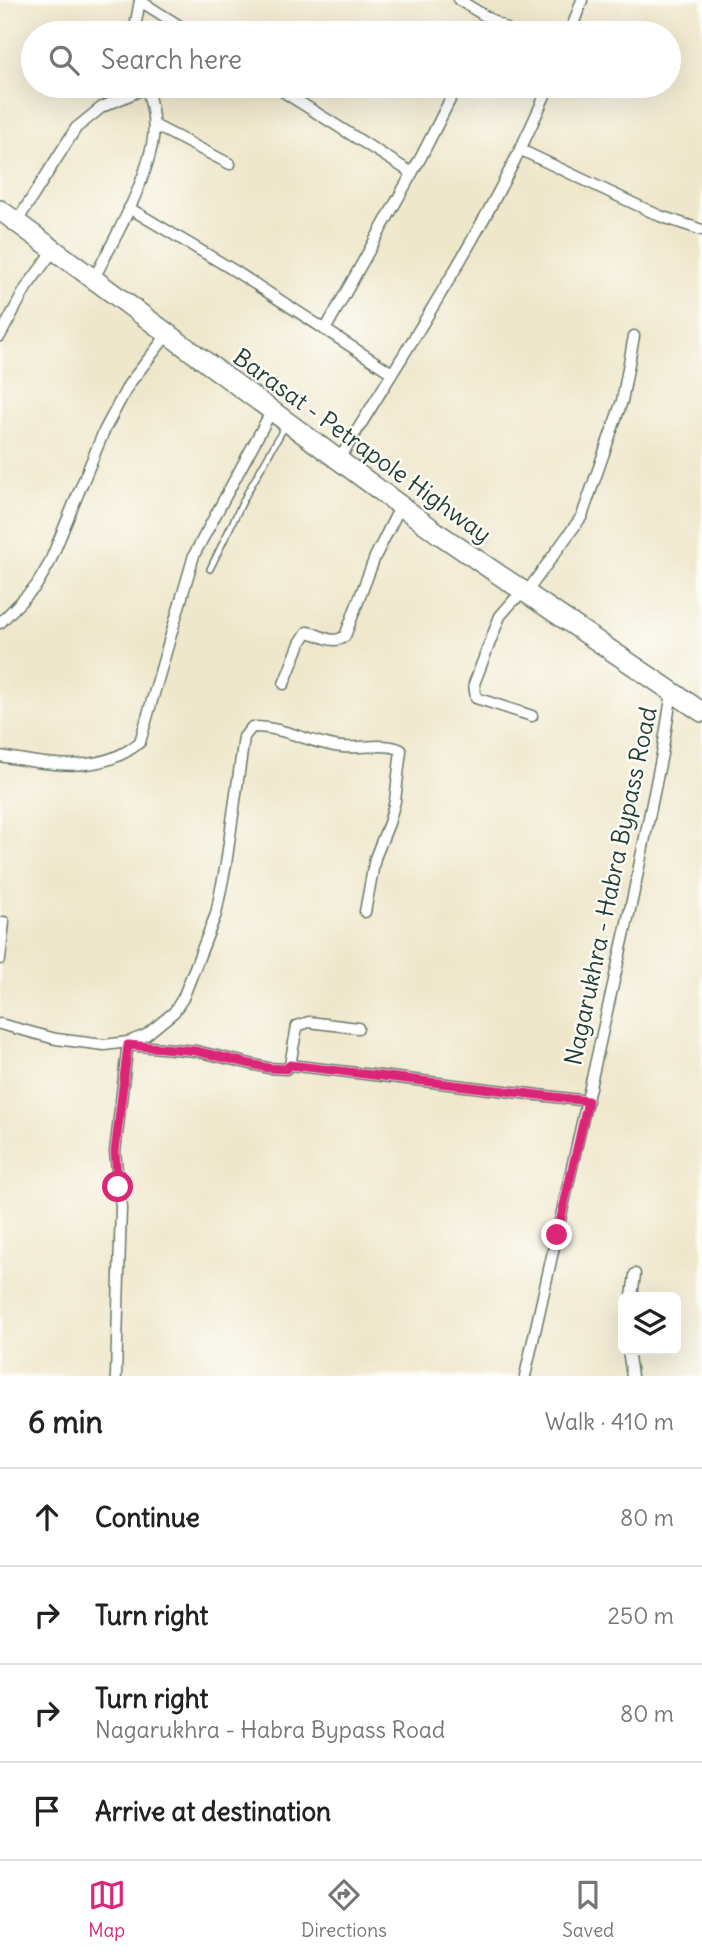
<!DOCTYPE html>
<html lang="en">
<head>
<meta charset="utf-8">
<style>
	body { margin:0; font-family:Delius,sans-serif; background:#f2f2f2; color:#222 }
	.controls { position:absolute; right:21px; bottom:21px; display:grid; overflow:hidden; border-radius:10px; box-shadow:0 7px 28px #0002 }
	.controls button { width:63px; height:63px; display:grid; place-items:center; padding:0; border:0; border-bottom:2px solid #e0e0e0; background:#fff; color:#222; font:35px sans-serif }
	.stop { position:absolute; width:21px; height:21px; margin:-16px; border:5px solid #db2777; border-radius:50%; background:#fff }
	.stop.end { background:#db2777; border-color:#fff; box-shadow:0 2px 7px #0008 }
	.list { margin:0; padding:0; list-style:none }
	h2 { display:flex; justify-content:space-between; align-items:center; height:91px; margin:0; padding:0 28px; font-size:30px }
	h2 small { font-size:23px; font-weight:400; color:#767676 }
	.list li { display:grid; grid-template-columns:46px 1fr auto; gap:21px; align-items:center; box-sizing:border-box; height:98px; padding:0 28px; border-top:2px solid #e0e0e0 }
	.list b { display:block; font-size:26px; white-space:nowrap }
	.list p { margin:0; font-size:23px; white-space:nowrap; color:#767676 }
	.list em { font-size:23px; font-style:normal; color:#767676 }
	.icon { flex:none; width:38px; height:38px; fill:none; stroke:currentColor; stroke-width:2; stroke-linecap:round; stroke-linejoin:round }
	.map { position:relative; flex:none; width:702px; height:1376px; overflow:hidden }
	.search { position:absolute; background:#fff; box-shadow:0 7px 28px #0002; left:21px; right:21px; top:21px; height:77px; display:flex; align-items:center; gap:18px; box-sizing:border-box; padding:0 24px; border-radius:38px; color:#767676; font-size:26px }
	.sheet { height:483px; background:#fff }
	nav { display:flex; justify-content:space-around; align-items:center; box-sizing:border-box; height:98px; border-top:2px solid #e0e0e0; background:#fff; font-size:19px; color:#767676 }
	nav a { display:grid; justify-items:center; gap:4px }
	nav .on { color:#db2777 }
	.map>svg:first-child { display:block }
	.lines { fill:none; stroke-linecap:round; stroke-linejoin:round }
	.service-casing { stroke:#687869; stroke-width:8 }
	.minor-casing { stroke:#687869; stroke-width:13 }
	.trunk-casing { stroke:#687869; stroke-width:22 }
	.service { stroke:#fff; stroke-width:5 }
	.minor { stroke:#fff; stroke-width:10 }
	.trunk { stroke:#fff; stroke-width:19 }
	.route { stroke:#db2777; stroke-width:9 }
	.labels { text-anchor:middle; stroke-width:5; stroke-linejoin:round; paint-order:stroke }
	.street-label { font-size:24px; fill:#1f3d34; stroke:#fdfcf7 }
</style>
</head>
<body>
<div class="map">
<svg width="702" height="1376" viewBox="0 0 702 1376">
	<rect width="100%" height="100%" fill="#fdfcf7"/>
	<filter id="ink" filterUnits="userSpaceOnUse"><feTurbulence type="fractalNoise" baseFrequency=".0143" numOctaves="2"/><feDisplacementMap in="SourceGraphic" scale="14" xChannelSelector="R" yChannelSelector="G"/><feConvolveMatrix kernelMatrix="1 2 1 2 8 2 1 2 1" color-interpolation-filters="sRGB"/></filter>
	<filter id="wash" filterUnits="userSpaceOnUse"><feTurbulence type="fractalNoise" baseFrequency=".00686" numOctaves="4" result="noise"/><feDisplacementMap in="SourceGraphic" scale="28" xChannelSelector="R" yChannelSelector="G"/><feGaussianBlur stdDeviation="1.57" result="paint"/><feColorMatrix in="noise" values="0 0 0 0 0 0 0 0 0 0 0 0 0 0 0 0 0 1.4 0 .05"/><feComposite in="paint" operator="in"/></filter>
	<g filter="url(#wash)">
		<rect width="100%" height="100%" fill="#efe7cb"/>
	</g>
	<g filter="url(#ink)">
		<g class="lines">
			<g class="service-casing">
				<path id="service" d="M210,569L247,493L285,426"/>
			</g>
			<g class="minor-casing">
				<g id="minor">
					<path d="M459,0L513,33"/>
					<path d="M140,1L191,33"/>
					<path d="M134,33L140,0"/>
					<path d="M482,33L489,20"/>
					<path d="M570,33L582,0"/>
					<path d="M274,86L412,173"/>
					<path d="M154,125L230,164"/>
					<path d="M521,150L660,216L702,230"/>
					<path d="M129,208L235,271L392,373"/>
					<path d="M16,223L76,128L102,107L146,88"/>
					<path d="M93,280C114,240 143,189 152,145C156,125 152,104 146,86"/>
					<path d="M325,330L421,157L457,86"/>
					<path d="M0,336L26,288L54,250"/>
					<path d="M339,460C413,338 494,217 549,86"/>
					<path d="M0,623L36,586L49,564L104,431L129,384L167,335"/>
					<path d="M284,684L300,643L307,632C321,634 332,646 345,636L375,557L401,505"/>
					<path d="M532,716L476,698L474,684L500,616L514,600L526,593L582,516L622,401L634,336"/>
					<path d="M0,756C48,764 100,776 140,742L194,555L271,412"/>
					<path d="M0,959L4,922"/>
					<path d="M0,1024L56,1039L104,1045L128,1042L146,1035L174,1012L183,998L216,914L226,864L244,737L252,727C282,726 312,744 342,747C358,749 388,742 401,750L395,801L389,823L375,858L365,912"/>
					<path d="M128,1045L196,1051L268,1068L286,1069L290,1065L297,1026L309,1022L358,1028"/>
					<path d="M290,1065L588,1101"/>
					<path d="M632,1297L635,1274"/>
					<path d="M628,1350L632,1376"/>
					<path d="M116,1376L121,1207L115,1152L128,1042"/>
					<path d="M525,1376L633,896L662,754L672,692"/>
				</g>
			</g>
			<g class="trunk-casing">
				<path id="trunk" d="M0,210L439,534L702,712"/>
			</g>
			<use href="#service" class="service"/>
			<use href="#minor" class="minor"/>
			<use href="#trunk" class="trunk"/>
		</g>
	</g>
	<g class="lines" filter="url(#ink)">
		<path class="route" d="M118,1187L115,1152L128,1045L196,1051L268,1068L286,1069L290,1065L588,1101L557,1235"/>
	</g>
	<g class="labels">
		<g class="street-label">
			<text transform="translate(362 446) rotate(36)" y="8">Barasat - Petrapole Highway</text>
			<text transform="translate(611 886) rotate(-78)" y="8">Nagarukhra - Habra Bypass Road</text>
		</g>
	</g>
</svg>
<div class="controls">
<button><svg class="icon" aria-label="layers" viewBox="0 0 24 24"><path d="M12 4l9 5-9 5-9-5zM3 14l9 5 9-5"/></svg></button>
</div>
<div class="stop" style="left:118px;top:1187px"></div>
<div class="stop end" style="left:557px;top:1235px"></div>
<div class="search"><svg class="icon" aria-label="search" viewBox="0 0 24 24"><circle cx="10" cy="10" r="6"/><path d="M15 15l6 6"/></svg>Search here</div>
</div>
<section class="sheet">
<h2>6 min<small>Walk · 410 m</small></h2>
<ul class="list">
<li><svg class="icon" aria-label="ahead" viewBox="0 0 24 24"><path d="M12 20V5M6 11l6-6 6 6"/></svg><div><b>Continue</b></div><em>80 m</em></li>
<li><svg class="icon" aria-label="right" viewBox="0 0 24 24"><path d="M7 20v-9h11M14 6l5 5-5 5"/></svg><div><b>Turn right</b></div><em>250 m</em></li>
<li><svg class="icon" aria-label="right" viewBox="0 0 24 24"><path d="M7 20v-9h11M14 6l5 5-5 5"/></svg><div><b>Turn right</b><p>Nagarukhra - Habra Bypass Road</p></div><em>80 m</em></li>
<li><svg class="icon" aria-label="arrive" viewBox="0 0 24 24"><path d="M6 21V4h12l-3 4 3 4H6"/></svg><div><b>Arrive at destination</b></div></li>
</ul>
</section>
<nav>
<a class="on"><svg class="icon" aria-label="map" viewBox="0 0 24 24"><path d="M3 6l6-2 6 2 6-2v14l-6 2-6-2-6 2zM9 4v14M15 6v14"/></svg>Map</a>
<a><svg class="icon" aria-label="directions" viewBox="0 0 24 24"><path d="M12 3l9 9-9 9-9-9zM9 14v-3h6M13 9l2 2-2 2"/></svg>Directions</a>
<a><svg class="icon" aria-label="saved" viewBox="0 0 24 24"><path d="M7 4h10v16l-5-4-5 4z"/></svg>Saved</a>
</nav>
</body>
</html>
